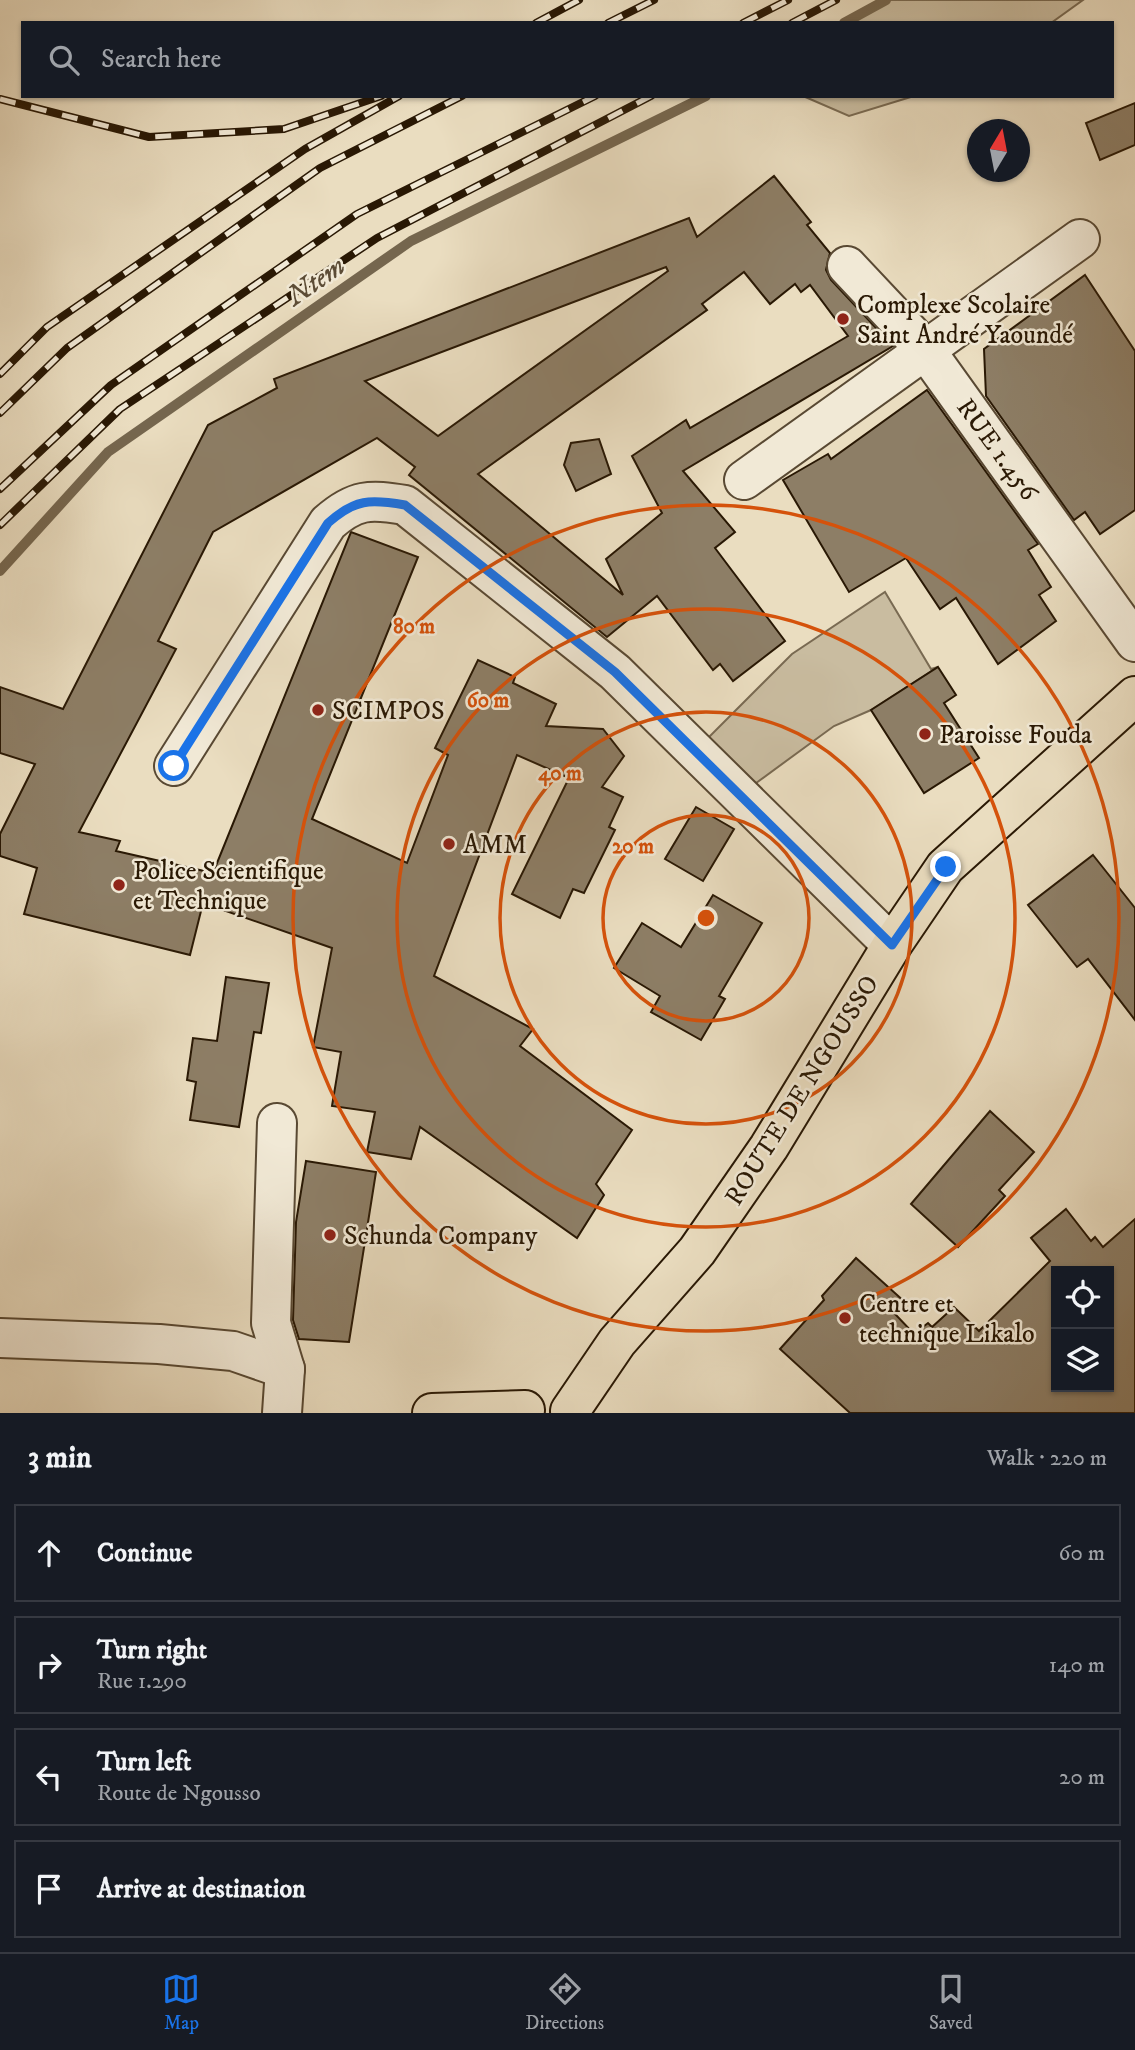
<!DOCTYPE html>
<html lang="en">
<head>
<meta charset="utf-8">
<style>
	body { margin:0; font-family:"IM FELL DW Pica",serif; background:#20242c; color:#f1f3f6 }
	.controls { position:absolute; right:21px; bottom:21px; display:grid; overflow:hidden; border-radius:0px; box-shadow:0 2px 5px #0004 }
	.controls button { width:63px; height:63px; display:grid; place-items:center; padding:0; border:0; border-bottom:2px solid #363941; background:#171b24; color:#f1f3f6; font:35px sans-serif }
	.compass { position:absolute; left:967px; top:119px; width:63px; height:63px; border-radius:50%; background:#171b24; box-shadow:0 2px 5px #0004; rotate:10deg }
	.stop { position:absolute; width:21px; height:21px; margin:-16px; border:5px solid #1a73e8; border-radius:50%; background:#fff }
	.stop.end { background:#1a73e8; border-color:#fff; box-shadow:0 2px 7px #0008 }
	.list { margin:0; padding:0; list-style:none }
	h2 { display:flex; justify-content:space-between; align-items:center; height:91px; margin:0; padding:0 28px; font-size:30px }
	h2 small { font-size:23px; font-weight:400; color:#9ea1a6 }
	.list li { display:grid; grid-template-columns:46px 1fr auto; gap:21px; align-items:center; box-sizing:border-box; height:98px; margin:0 14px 14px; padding:0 14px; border:2px solid #363941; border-radius:0px }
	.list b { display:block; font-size:26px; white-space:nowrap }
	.list p { margin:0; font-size:23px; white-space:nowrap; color:#9ea1a6 }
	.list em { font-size:23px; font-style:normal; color:#9ea1a6 }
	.icon { flex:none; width:38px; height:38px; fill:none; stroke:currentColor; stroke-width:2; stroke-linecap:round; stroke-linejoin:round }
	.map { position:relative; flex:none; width:1135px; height:1413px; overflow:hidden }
	.search { position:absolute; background:#171b24; box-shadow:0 2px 5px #0004; left:21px; right:21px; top:21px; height:77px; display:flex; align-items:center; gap:18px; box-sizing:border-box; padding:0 24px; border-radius:0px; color:#9ea1a6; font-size:26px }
	.sheet { height:539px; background:#171b24 }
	nav { display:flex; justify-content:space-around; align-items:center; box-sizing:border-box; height:98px; border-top:2px solid #363941; background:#171b24; font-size:19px; color:#9ea1a6 }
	nav a { display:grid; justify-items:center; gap:4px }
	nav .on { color:#1a73e8 }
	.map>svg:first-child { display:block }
	.green { fill:#c9bca0; stroke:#796a52; stroke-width:2 }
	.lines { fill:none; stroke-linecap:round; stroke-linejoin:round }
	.stream { stroke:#75664e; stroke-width:10 }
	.building { fill:#8d7e66; stroke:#291804; stroke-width:2; fill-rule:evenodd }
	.minor-casing { stroke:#594933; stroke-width:42 }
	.major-casing { stroke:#291804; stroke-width:42 }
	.minor { stroke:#f1e9d6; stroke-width:38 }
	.major { stroke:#eaddc0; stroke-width:38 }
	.rail-casing { stroke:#291804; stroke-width:8 }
	.rail { stroke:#f1e9d6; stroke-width:5; stroke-dasharray:16; stroke-linecap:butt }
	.route { stroke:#1a73e8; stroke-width:9 }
	.ring { fill:none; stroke:#d5520b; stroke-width:3.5 }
	.poi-dot { fill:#8f2418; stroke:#f1e9d6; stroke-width:2.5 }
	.labels { text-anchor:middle; stroke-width:5; stroke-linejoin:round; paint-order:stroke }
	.poi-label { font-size:26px; fill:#291804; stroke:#f1e9d6; text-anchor:start }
	.street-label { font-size:26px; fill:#291804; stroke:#f1e9d6 }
	.water-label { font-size:28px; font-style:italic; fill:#5c4c36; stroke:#f1e9d6 }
	.centre { fill:#d5520b; stroke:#f1e9d6; stroke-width:3.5 }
	.ring-label { font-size:21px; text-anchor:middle; font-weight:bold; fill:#d5520b; stroke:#f1e9d6; stroke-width:5; stroke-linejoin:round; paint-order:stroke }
</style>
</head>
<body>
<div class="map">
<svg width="1135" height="1413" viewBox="0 0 1135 1413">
	<rect width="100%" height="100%" fill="#eaddc0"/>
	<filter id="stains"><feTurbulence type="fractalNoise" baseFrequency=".00286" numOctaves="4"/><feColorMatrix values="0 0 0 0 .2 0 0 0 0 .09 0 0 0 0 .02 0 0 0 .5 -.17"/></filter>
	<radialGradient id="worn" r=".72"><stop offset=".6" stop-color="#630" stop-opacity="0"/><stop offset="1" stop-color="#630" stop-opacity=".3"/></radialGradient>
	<g class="green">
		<path d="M886,0H1083L1051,23H844Z"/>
		<path d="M803,96H914L849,116Z"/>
		<path d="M885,592L931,669L938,667L871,710L834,726L752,786L708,738L792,654Z"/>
	</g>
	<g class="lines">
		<g class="stream">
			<path d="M844,23L886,0"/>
			<path d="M0,571L108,452L411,241L706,96"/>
		</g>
	</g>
	<g class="building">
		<path d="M1135,103V145L1100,160L1086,123Z"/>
		<path d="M774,176L811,222L807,225L830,253L826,270L831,280L893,346L683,471L735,532L715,548L785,641L733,681L720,664L713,670L657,596L607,637L409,475L415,467L377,438L213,532L158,641L176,649L79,832L120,841L116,851L213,873L351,532L418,557L312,819L407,863L448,755L435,748L478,660L515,677L513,683L556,704L546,726L603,729L624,756L602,787L623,797L609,827L615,830L584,893L573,889L560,918L512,894L569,778L517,755L434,976L533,1029L520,1046L632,1130L596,1184L604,1195L577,1238L420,1127L411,1159L367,1152L375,1112L332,1106L341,1052L313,1047L332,948L203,903L190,955L24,914L37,868L0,856V834L35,764L0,753V687L63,709L208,425L277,388L274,379L689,218L697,237ZM666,267L668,271L438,436L365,381ZM744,272L770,304L795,284L801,292L810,285L848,336L690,428L686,420L632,456L662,513L606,559L623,595L478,474L707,310L702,304Z"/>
		<path d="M1085,275L1135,351V510L1100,534L1085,512L1074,520L986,396L984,349Z"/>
		<path d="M927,390L1038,544L1028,550L1051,587L1039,595L1056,621L998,664L956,598L940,609L906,558L849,592L783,480L828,454L831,459Z"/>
		<path d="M599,439L611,474L576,491L564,465L571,443Z"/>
		<path d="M938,667L956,695L944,703L979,758L924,793L871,710Z"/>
		<path d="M696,807L734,829L703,881L665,859Z"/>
		<path d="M1093,855L1135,908V1020L1088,959L1077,967L1028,905Z"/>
		<path d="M713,895L762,923L719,996L725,999L701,1040L651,1012L660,996L614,968L642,923L681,947Z"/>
		<path d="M226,977L269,983L261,1033L254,1032L239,1127L190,1120L196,1082L187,1080L193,1038L217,1041Z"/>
		<path d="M990,1111L1034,1152L999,1190L1005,1196L958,1247L911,1204Z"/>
		<path d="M306,1161L376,1172L349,1342L299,1339L293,1320L296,1222Z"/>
		<path d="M1066,1209L1091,1241L1095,1237L1103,1247L1135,1219V1413H850L780,1349L824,1300L822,1296L856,1258L906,1303L895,1314L914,1334L928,1323L932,1327L954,1307L979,1331L1050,1261L1031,1238ZM1056,1271H1109V1387H1056Z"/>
	</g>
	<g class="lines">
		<g class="minor-casing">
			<g id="minor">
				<path d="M847,266L924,348L1135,642"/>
				<path d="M744,480L1080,239"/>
				<path d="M174,766L328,523C355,499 370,499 405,505L615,672L892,945"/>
				<path d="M277,1123L271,1323L285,1369L282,1413"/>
				<path d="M0,1338L159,1344L233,1351L285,1369"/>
			</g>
		</g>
		<g class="major-casing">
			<g id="major">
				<path d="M570,1411L617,1342L697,1251L769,1147L892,945L945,867L1135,696"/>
				<path d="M432,1413L525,1410"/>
			</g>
		</g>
		<use href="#minor" class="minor"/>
		<use href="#major" class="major"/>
		<g class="rail-casing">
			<g id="rail">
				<path d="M536,23L579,0"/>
				<path d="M608,23L654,0"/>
				<path d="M743,23L788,0"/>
				<path d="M792,23L836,0"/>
				<path d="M0,99L149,137L284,129L381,96"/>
				<path d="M0,374L47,327L305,149L399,96"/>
				<path d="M0,413L67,348L320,168L462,96"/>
				<path d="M0,489L111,385L357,214L595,96"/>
				<path d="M0,525L120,409L377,238L651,96"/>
			</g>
		</g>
		<use href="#rail" class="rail"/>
	</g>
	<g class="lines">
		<path class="route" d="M174,766L328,523C355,499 370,499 405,505L615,672L892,945L946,867"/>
	</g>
	<g class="ring">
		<circle cx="706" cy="918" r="103"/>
		<circle cx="706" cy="918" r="206"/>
		<circle cx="706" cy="918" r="309"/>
		<circle cx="706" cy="918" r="413"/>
	</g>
	<g class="poi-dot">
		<circle cx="843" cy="319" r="7"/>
		<circle cx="318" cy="710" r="7"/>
		<circle cx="925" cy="734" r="7"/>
		<circle cx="449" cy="844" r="7"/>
		<circle cx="119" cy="885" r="7"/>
		<circle cx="330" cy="1235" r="7"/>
		<circle cx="845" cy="1318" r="7"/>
	</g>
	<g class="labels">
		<g class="poi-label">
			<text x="857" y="313">Complexe Scolaire<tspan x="857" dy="30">Saint André Yaoundé</tspan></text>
			<text x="332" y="719">SCIMPOS</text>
			<text x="939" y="743">Paroisse Fouda</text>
			<text x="463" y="853">AMM</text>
			<text x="133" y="879">Police Scientifique<tspan x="133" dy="30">et Technique</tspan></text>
			<text x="344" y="1244">Schunda Company</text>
			<text x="859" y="1312">Centre et<tspan x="859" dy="30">technique Likalo</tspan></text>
		</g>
		<g class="street-label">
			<text transform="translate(998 449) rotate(54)" y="9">RUE 1.456</text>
			<text transform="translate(801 1090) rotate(-58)" y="9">ROUTE DE NGOUSSO</text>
		</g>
		<g class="water-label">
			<text transform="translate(315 280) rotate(-35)" y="10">Ntem</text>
		</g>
	</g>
	<circle cx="706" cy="918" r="10" class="centre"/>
	<g class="ring-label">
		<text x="414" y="633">80 m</text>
		<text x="488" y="707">60 m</text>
		<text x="560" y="780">40 m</text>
		<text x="633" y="853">20 m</text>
	</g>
	<rect width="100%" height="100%" filter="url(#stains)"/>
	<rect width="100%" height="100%" fill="url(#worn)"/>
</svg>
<div class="controls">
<button><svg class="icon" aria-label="locate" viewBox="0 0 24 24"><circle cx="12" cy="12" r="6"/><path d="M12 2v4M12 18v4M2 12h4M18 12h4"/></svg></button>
<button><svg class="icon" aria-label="layers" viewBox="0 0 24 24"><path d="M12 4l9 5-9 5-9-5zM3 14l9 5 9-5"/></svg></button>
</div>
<svg class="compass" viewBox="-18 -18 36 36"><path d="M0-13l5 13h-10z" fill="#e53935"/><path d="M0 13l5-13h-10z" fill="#9ea1a6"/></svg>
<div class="stop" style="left:174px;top:766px"></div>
<div class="stop end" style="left:946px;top:867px"></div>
<div class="search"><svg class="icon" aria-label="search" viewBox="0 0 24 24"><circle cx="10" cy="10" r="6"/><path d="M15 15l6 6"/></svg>Search here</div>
</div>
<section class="sheet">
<h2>3 min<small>Walk · 220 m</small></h2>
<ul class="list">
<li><svg class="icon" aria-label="ahead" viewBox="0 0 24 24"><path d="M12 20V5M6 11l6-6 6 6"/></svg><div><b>Continue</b></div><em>60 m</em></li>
<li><svg class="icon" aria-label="right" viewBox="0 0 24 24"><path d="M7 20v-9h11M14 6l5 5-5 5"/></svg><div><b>Turn right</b><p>Rue 1.290</p></div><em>140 m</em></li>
<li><svg class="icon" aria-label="left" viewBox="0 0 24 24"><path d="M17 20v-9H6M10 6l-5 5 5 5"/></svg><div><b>Turn left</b><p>Route de Ngousso</p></div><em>20 m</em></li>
<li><svg class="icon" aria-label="arrive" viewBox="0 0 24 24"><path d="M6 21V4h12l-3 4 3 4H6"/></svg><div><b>Arrive at destination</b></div></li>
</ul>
</section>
<nav>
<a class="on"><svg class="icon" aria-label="map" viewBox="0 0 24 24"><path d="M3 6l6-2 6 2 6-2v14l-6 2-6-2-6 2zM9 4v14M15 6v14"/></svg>Map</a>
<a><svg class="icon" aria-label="directions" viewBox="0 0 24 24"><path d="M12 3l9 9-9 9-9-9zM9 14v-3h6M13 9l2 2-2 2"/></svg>Directions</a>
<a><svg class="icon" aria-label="saved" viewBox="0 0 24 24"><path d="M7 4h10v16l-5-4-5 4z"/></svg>Saved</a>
</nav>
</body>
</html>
